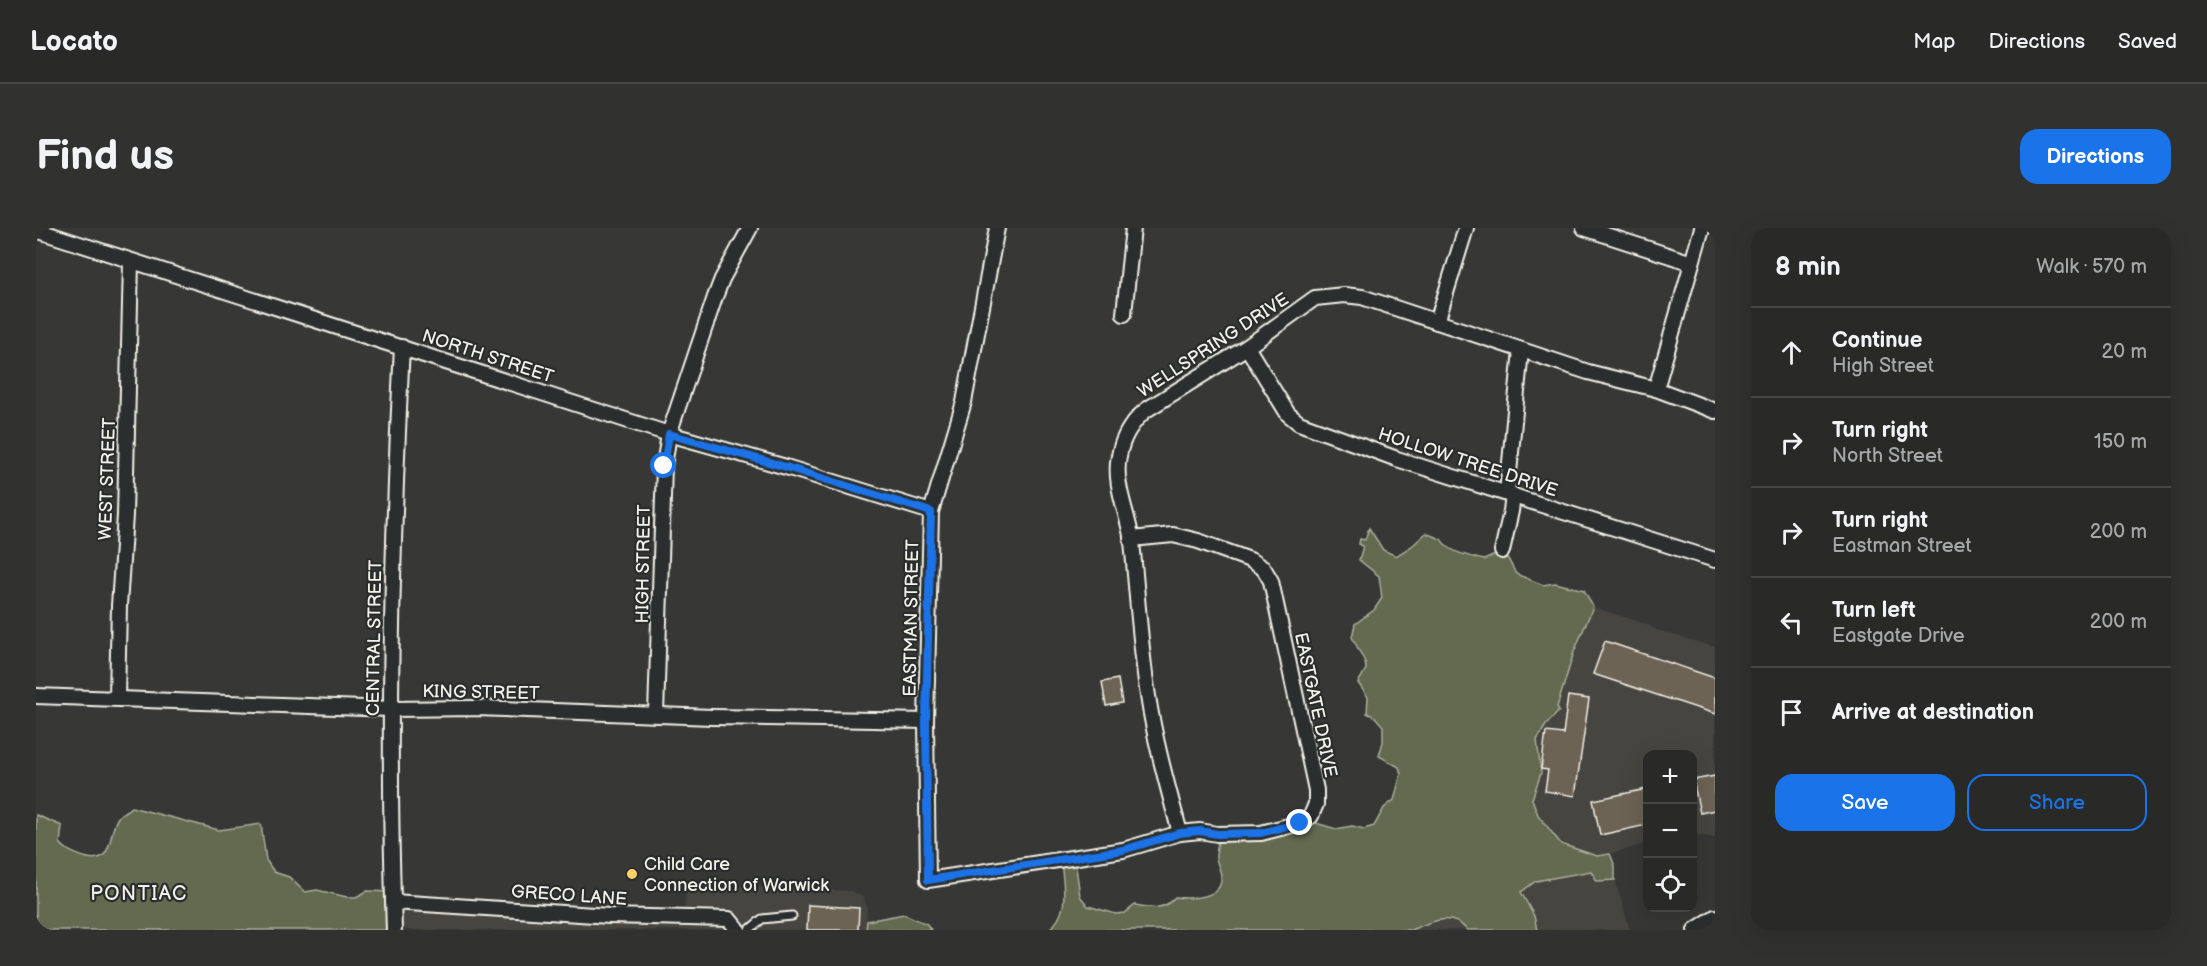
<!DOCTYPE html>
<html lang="en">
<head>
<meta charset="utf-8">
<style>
	body { margin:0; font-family:"Balsamiq Sans",sans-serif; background:#313230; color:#f1f3f6 }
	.controls { position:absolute; right:18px; bottom:18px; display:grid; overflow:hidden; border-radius:12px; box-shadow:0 6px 24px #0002 }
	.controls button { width:54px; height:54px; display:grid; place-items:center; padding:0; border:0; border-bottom:2px solid #454645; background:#292a28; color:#f1f3f6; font:30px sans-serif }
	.stop { position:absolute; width:18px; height:18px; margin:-14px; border:4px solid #1a73e8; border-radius:50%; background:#fff }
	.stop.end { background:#1a73e8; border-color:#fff; box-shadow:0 2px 6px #0008 }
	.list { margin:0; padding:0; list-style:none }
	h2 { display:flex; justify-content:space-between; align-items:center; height:78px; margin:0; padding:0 24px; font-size:26px }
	h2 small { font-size:20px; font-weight:400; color:#a5a7a8 }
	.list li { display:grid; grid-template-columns:39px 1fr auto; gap:18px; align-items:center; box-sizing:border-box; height:90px; padding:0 24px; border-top:2px solid #454645 }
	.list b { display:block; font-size:22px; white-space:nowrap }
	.list p { margin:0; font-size:20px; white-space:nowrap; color:#a5a7a8 }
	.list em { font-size:20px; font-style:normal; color:#a5a7a8 }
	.actions { display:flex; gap:12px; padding:18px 24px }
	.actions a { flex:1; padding:14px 0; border:2px solid #1a73e8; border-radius:18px; text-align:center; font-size:21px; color:#1a73e8 }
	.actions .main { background:#1a73e8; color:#fff }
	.icon { flex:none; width:33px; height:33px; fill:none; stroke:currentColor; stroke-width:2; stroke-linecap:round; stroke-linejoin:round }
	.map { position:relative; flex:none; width:1679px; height:702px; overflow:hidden; border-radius:18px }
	header { display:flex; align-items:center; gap:36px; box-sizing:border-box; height:84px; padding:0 30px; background:#292a28; border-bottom:2px solid #454645 }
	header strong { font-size:28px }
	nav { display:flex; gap:33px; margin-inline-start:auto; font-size:21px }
	.intro { display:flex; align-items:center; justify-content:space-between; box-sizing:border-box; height:144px; padding:0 36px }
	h1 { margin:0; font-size:42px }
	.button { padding:15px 27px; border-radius:18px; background:#1a73e8; color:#fff; font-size:21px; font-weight:700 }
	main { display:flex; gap:36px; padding:0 36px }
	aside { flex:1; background:#292a28; border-radius:18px; box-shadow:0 6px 24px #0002 }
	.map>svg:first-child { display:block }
	.built { fill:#47453f }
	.green { fill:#636a50; stroke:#acae9c; stroke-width:1.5 }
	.building { fill:#6c6354; stroke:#f4f1e8; stroke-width:1.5 }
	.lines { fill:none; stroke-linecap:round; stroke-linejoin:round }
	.lane-casing { stroke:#f4f1e8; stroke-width:11 }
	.street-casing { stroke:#f4f1e8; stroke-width:18 }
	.lane { stroke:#2a2d2e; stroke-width:7 }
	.street { stroke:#2a2d2e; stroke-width:14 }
	.route { stroke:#1a73e8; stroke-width:8 }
	.poi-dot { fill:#ffd166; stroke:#2a2d2e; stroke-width:2 }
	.labels { text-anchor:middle; stroke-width:4.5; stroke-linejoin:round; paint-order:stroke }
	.street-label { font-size:18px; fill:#f4f1e8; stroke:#2a2d2e }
	.poi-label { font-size:18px; fill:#f4f1e8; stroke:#2a2d2e; text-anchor:start }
	.neighbourhood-label { font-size:20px; letter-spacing:1.5px; fill:#f4f1e8; stroke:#2a2d2e }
</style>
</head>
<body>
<header>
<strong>Locato</strong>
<nav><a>Map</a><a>Directions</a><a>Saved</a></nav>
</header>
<div class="intro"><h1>Find us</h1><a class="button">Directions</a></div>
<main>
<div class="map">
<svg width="1679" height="702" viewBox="0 0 1679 702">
	<rect width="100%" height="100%" fill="#373836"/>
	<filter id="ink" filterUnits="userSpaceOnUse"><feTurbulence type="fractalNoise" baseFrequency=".0167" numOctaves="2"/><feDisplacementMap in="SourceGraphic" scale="12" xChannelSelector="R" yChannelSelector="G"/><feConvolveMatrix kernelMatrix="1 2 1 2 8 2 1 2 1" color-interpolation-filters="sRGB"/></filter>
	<g filter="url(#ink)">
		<g class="built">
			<path d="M1557,379L1613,397L1620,402L1679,419V610L1657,606L1656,526H1612L1611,615L1574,626L1561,628L1525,616L1502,587L1496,571L1505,545L1501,513L1510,497L1523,483L1521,479L1538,424Z"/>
			<path d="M1555,643L1561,653L1579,652L1594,702H1501L1497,688L1485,664L1500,653Z"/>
			<path d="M688,658L814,663L827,669L831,679L830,702H359L358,679L648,689L650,659Z"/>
			<path d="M1402,690L1425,695L1431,702H1375Z"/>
		</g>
		<g class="green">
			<path d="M1333,300L1347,322L1360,328L1376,318L1390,305L1405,311C1413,325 1433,328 1448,332L1468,323L1480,346L1507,357L1519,355L1548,362L1557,379L1538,424L1521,479L1523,483L1510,497L1501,512L1505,545L1496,571L1502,587L1525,616L1561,628L1574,626L1579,638V652L1561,653L1555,643L1500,653L1485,664L1498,688L1501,702H1431C1415,683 1394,694 1375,702H1012C1035,686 1027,657 1025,633L1039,631L1044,668L1052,678L1080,686L1089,685L1099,677C1115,680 1128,683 1139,669C1154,671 1187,671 1185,649C1185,642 1181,636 1180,630C1180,623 1182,614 1183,606L1270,592L1300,601L1316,598L1328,601L1338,598L1348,580L1358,572L1365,546L1363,539L1343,528L1347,514V498L1339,489L1331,485L1332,469L1322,455L1330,441L1329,434L1316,409L1319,396L1338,382L1346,370L1343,348L1323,332L1327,318L1323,316L1324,311L1329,312Z"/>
			<path d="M95,579L183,602L225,596L230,632L238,644L253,649L269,664L281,662L311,669H320L331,663L356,664L359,702H0V587L26,598L24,615C31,623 37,625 48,629C80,639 71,602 83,588C87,584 91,583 95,579Z"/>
			<path d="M868,686L891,696L895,702H830L831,693Z"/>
		</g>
		<g class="building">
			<path d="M1569,413L1679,450V486L1557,446Z"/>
			<path d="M1082,451L1086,475L1070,478L1066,454Z"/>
			<path d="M1532,468L1553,471L1539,568L1509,563L1512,542L1505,541L1510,504L1527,506Z"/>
			<path d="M1679,548V582L1664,585L1657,552Z"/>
			<path d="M1611,561V597L1564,607L1557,572Z"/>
			<path d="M772,677L823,680L822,702H771Z"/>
		</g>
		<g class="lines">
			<g class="lane-casing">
				<path id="lane" d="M713,702L726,691L756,688"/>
			</g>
			<g class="street-casing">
				<g id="street">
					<path d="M961,0L928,174L895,284L890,493L892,652L1087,622L1144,605L1164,603L1181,606L1225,605L1264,595L1275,588L1280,576V562L1235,353L1228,341L1214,332L1162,313L1137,307L1095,311"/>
					<path d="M1548,0L1656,35"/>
					<path d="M0,2L633,206L750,239L895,284"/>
					<path d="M1088,86L1097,0"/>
					<path d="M1401,94L1430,0"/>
					<path d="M1211,119L1252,186L1263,195L1361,231L1679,332"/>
					<path d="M1620,161L1666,0"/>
					<path d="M1471,265L1485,122"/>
					<path d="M1466,323L1475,283L1477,267"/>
					<path d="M0,468L355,481L441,480L676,489L890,493"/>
					<path d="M81,470L83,378L89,287L95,33"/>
					<path d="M620,486L628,238L633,206L679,69L686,51L714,0"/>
					<path d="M1144,605C1132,560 1119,514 1112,468C1104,416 1101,365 1096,313C1092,285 1077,256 1083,228C1086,210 1096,194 1110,182L1211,119L1279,70L1308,67L1326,69L1552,144L1620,161L1679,183"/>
					<path d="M357,674L574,688L693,691L702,702"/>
					<path d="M358,702C351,508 356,313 366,119"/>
					<path d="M1659,702L1679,689"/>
				</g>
			</g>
			<use href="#lane" class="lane"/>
			<use href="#street" class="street"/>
		</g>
	</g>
	<g class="lines" filter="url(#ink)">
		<path class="route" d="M628,238L633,206L750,239L895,284L890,493L892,652L1087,622L1144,605L1164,603L1181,606L1225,605L1264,595"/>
	</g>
	<circle class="poi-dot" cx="596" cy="646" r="6"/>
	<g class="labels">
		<g class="street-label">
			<text transform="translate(1177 117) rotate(-33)" y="6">WELLSPRING DRIVE</text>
			<text transform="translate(452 128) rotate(18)" y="6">NORTH STREET</text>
			<text transform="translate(1432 234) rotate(18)" y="6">HOLLOW TREE DRIVE</text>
			<text transform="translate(71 251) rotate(-88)" y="6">WEST STREET</text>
			<text transform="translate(607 336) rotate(-89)" y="6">HIGH STREET</text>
			<text transform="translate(875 390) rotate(-89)" y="6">EASTMAN STREET</text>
			<text transform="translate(338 410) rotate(-89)" y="6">CENTRAL STREET</text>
			<text transform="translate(445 464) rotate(1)" y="6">KING STREET</text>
			<text transform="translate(1280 477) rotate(78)" y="6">EASTGATE DRIVE</text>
			<text transform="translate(533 667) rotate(4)" y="6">GRECO LANE</text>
		</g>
		<g class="poi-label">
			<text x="608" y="642">Child Care<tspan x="608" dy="21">Connection of Warwick</tspan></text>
		</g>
		<g class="neighbourhood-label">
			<text x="103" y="672">PONTIAC</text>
		</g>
	</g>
</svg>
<div class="controls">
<button>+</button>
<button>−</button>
<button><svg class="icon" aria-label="locate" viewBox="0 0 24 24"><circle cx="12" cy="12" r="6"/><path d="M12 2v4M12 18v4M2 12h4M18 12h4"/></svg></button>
</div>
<div class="stop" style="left:628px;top:238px"></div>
<div class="stop end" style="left:1264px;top:595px"></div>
</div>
<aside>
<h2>8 min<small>Walk · 570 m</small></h2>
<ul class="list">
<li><svg class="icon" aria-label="ahead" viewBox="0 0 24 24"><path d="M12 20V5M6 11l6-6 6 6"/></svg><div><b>Continue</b><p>High Street</p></div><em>20 m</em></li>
<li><svg class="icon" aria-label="right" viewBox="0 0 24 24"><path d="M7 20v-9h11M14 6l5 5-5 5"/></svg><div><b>Turn right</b><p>North Street</p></div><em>150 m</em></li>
<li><svg class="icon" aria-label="right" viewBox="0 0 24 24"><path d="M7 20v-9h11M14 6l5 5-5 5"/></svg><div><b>Turn right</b><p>Eastman Street</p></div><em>200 m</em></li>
<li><svg class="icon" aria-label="left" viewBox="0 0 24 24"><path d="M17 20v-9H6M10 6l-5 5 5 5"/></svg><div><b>Turn left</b><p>Eastgate Drive</p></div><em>200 m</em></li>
<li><svg class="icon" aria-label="arrive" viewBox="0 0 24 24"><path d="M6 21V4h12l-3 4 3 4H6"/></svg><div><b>Arrive at destination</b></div></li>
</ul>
<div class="actions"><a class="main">Save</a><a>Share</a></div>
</aside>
</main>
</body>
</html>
